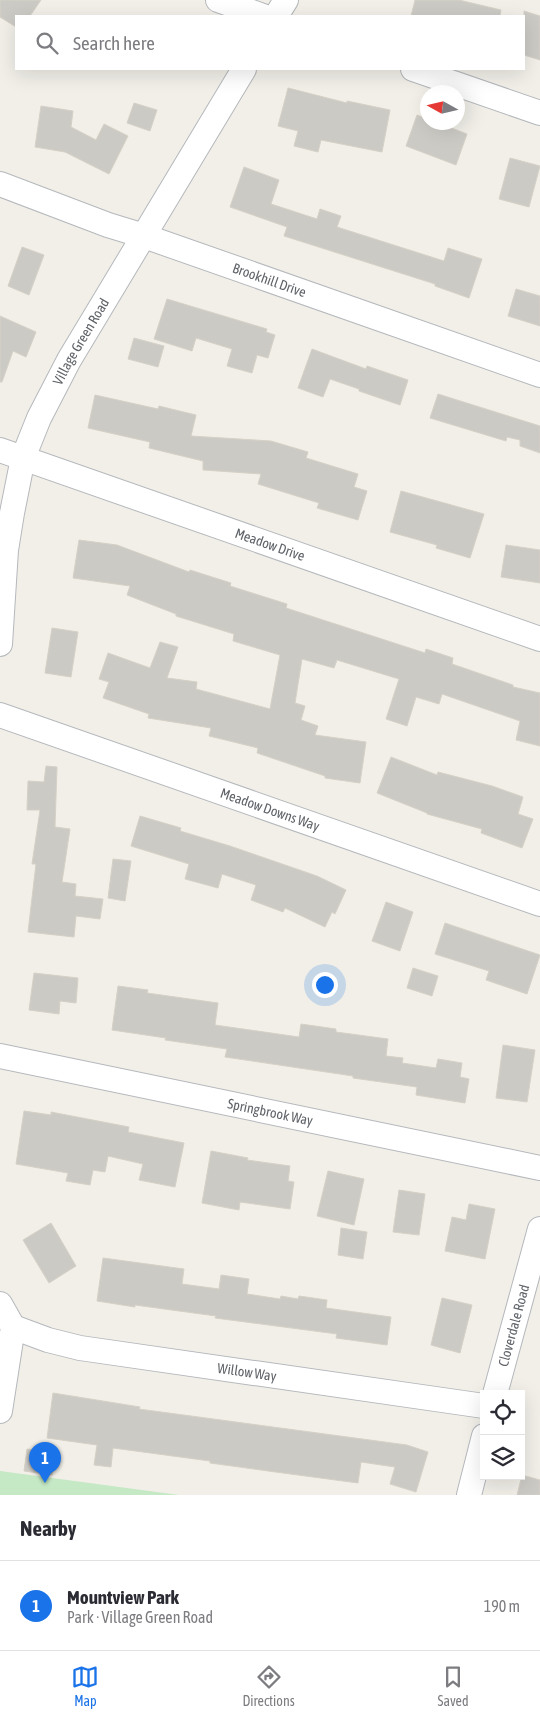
<!DOCTYPE html>
<html lang="en">
<head>
<meta charset="utf-8">
<style>
	body { margin:0; font-family:"Asap Condensed",sans-serif; background:#f7f7f7; color:#2b2b33 }
	.controls { position:absolute; right:15px; bottom:15px; display:grid; overflow:hidden; border-radius:0px; box-shadow:0 5px 20px #0002 }
	.controls button { width:45px; height:45px; display:grid; place-items:center; padding:0; border:0; border-bottom:1px solid #e1e1e2; background:#fff; color:#2b2b33; font:25px sans-serif }
	.compass { position:absolute; left:420px; top:85px; width:45px; height:45px; border-radius:50%; background:#fff; box-shadow:0 5px 20px #0002; rotate:278deg }
	.you { position:absolute; left:324px; top:984px; width:18px; height:18px; margin:-12px; border:4px solid #fff; border-radius:50%; background:#1a73e8; box-shadow:0 0 0 8px #1a73e833 }
	.badge { display:grid; place-items:center; width:32px; height:32px; border-radius:50%; background:#1a73e8; color:#fff; font-size:16px; font-weight:700 }
	.pin { position:absolute; translate:-50% -41px; filter:drop-shadow(0 1px 2px #0008) }
	.pin::after { content:''; position:absolute; top:26px; width:18px; height:15px; background:inherit; clip-path:polygon(0 0,100% 0,50% 100%) }
	.list { margin:0; padding:0; list-style:none }
	h2 { display:flex; justify-content:space-between; align-items:center; height:65px; margin:0; padding:0 20px; font-size:21px }
	h2 small { font-size:16px; font-weight:400; color:#7c7c81 }
	.list li { display:grid; grid-template-columns:32px 1fr auto; gap:15px; align-items:center; box-sizing:border-box; height:90px; padding:0 20px; border-top:1px solid #e1e1e2 }
	.list b { display:block; font-size:19px; white-space:nowrap }
	.list p { margin:0; font-size:16px; white-space:nowrap; color:#7c7c81 }
	.list em { font-size:16px; font-style:normal; color:#7c7c81 }
	.icon { flex:none; width:28px; height:28px; fill:none; stroke:currentColor; stroke-width:2; stroke-linecap:round; stroke-linejoin:round }
	.map { position:relative; flex:none; width:540px; height:1495px; overflow:hidden }
	.search { position:absolute; background:#fff; box-shadow:0 5px 20px #0002; left:15px; right:15px; top:15px; height:55px; display:flex; align-items:center; gap:12px; box-sizing:border-box; padding:0 18px; border-radius:0px; color:#7c7c81; font-size:19px }
	.sheet { height:155px; background:#fff }
	nav { display:flex; justify-content:space-around; align-items:center; box-sizing:border-box; height:70px; border-top:1px solid #e1e1e2; background:#fff; font-size:14px; color:#7c7c81 }
	nav a { display:grid; justify-items:center; gap:2px }
	nav .on { color:#1a73e8 }
	.map>svg:first-child { display:block }
	.green { fill:#c5e8c5 }
	.building { fill:#cccac5; stroke:#d6d1c6 }
	.lines { fill:none; stroke-linecap:round; stroke-linejoin:round }
	.minor-casing { stroke:#b5b8bc; stroke-width:26 }
	.minor { stroke:#fff; stroke-width:24 }
	.labels { text-anchor:middle; stroke-width:4; stroke-linejoin:round; paint-order:stroke }
	.street-label { font-size:14px; fill:#5f6368; stroke:#fff }
</style>
</head>
<body>
<div class="map">
<svg width="540" height="1495" viewBox="0 0 540 1495">
	<rect width="100%" height="100%" fill="#f1efe8"/>
	<path class="green" d="M0,1471L179,1495H0Z"/>
	<g class="building">
		<path d="M0,0H41L30,16H16V27L0,17Z"/>
		<path d="M415,0H459L501,10L500,16H411Z"/>
		<path d="M524,11L540,16V60L524,55Z"/>
		<path d="M288,88L347,103V101L390,110L382,152L321,140L318,152L294,146L298,131L278,126Z"/>
		<path d="M134,103L157,110L150,131L127,123Z"/>
		<path d="M41,106L73,111L71,127L96,140L104,124L128,136L109,174L65,152L35,147Z"/>
		<path d="M417,115L428,119V122H436L467,134L456,165L406,146Z"/>
		<path d="M510,158L540,166L529,207L499,199Z"/>
		<path d="M244,167L279,180L271,204L317,219L320,209L341,216L337,227L444,261L448,248L482,259L469,298L435,286V284L284,236L287,227L230,207Z"/>
		<path d="M22,247L44,255L29,295L8,286Z"/>
		<path d="M516,289L540,296V326L508,316Z"/>
		<path d="M167,299L267,329L266,332L275,335L268,358L257,355L252,373L227,366L232,349L196,338L192,351L154,339Z"/>
		<path d="M0,316L36,332L26,357L13,351L2,382H0Z"/>
		<path d="M134,338L164,346L158,367L128,359Z"/>
		<path d="M312,349L366,369L367,366L408,380L400,405L359,391V389L330,379L323,397L298,388Z"/>
		<path d="M438,394L540,426V453L520,446V440L507,437L506,441L430,418Z"/>
		<path d="M95,395L158,409L159,406L196,415L191,436L271,441L308,452L306,458L358,474L354,487L367,491L358,520L317,508L319,503L258,484L261,474L203,470V461L149,448L150,442L88,428Z"/>
		<path d="M401,491L484,514L470,558L436,548L437,545L390,532Z"/>
		<path d="M79,540L117,545L189,572L190,570L231,583L230,586L287,604L286,608L425,653L426,649L453,658L452,664L513,685V687L540,693V746L516,740L520,721L442,694L439,704L416,697L407,726L386,719L399,679L337,660L334,668L302,659L295,703L305,706L301,720L318,726L315,735L366,742L360,783L325,778V776L257,753L258,748L209,736L211,728L148,718L149,714L103,698L109,682L99,679L108,653L150,668L160,642L178,647L167,678L197,682L196,689L270,709L280,655L233,641L234,634L176,616V614L127,595L130,586L73,578Z"/>
		<path d="M506,545L540,550V583L501,577Z"/>
		<path d="M52,628L78,632L71,677L45,673Z"/>
		<path d="M391,757L437,775L438,772L492,786L523,797L518,814L533,819L522,848L481,833L482,829L427,814V813L377,793Z"/>
		<path d="M46,766L57,767L55,827L70,829L62,882L76,884L75,896L103,899L100,919L76,916L74,937L28,932L36,864H32L40,810H27L28,781L44,782Z"/>
		<path d="M140,816L181,828L180,831L230,846L317,876L346,890L335,914L332,912L325,927L285,908L283,912L251,900L256,885L222,874L218,888L185,879L189,864L131,846Z"/>
		<path d="M113,859L131,861L125,901L108,898Z"/>
		<path d="M386,902L413,912L400,951L372,941Z"/>
		<path d="M445,923L540,955L527,994L486,980L489,971L435,954Z"/>
		<path d="M413,968L438,976L432,996L407,988Z"/>
		<path d="M34,973L78,978L76,1003L60,1001L59,1014L29,1010Z"/>
		<path d="M118,986L148,990L147,993L218,1003L215,1025L299,1037L301,1024L336,1029V1032L388,1039L386,1056L403,1058L402,1063L436,1068L438,1059L462,1063L460,1077L469,1079L465,1103L416,1095L417,1087L353,1078V1076L225,1057L227,1049L165,1040L166,1038L112,1030Z"/>
		<path d="M503,1045L535,1050L527,1102L496,1098Z"/>
		<path d="M24,1111L51,1115V1112L129,1127L128,1132L184,1143L175,1187L139,1180L143,1164L108,1156L105,1172L93,1170L90,1185L66,1181L68,1173L16,1164Z"/>
		<path d="M211,1151L248,1158L247,1160L290,1166L288,1181L294,1182L290,1209L240,1202L239,1210L202,1203Z"/>
		<path d="M328,1171L364,1179L354,1225L317,1216Z"/>
		<path d="M399,1190L425,1194L419,1235L393,1232Z"/>
		<path d="M469,1204L495,1209L485,1259L445,1251L452,1217L466,1220Z"/>
		<path d="M51,1223L76,1266L49,1283L23,1240Z"/>
		<path d="M341,1228L367,1232L363,1259L338,1255Z"/>
		<path d="M103,1258L184,1269L182,1284L219,1289L221,1275L249,1279L247,1294L280,1299L281,1296L298,1299L299,1296L327,1300L326,1308L391,1317L387,1345L336,1338L337,1334L215,1318L216,1316L135,1305V1307L97,1301Z"/>
		<path d="M442,1298L472,1305L460,1353L431,1345Z"/>
		<path d="M53,1393L140,1407L139,1409L407,1445L428,1452L416,1492L390,1484L395,1467L361,1462L358,1483L268,1471L210,1463V1461L113,1448L111,1467L94,1465L97,1445L47,1438Z"/>
		<path d="M27,1449L56,1453L52,1475L24,1471Z"/>
		<path d="M522,1475L540,1480V1495H517Z"/>
	</g>
	<g class="lines">
		<g class="minor-casing">
			<g id="minor">
				<path d="M218,0L263,16"/>
				<path d="M276,16L286,0"/>
				<path d="M413,69L540,113"/>
				<path id="s1" d="M0,184L108,225L144,236L540,375"/>
				<path id="s2" d="M0,450L540,639"/>
				<path id="s3" d="M0,644L6,550L12,513L23,458L39,418L69,360L244,69"/>
				<path id="s4" d="M0,715L540,904"/>
				<path id="s5" d="M0,1056L540,1168"/>
				<path d="M0,1304L13,1327L0,1411"/>
				<path id="s6" d="M13,1327L48,1340L80,1348L484,1406"/>
				<path id="s7" d="M495,1394L540,1229"/>
				<path d="M469,1495L484,1436"/>
			</g>
		</g>
		<use href="#minor" class="minor"/>
	</g>
	<g class="labels">
		<g class="street-label">
			<text dy="5" stroke="none"><textPath href="#s1" startOffset="286">Brookhill Drive</textPath></text>
			<text dy="5" stroke="none"><textPath href="#s3" startOffset="318">Village Green Road</textPath></text>
			<text dy="5" stroke="none"><textPath href="#s2" startOffset="286">Meadow Drive</textPath></text>
			<text dy="5" stroke="none"><textPath href="#s4" startOffset="286">Meadow Downs Way</textPath></text>
			<text dy="5" stroke="none"><textPath href="#s5" startOffset="276">Springbrook Way</textPath></text>
			<text dy="5" stroke="none"><textPath href="#s7" startOffset="71">Cloverdale Road</textPath></text>
			<text dy="5" stroke="none"><textPath href="#s6" startOffset="239">Willow Way</textPath></text>
		</g>
	</g>
</svg>
<div class="controls">
<button><svg class="icon" aria-label="locate" viewBox="0 0 24 24"><circle cx="12" cy="12" r="6"/><path d="M12 2v4M12 18v4M2 12h4M18 12h4"/></svg></button>
<button><svg class="icon" aria-label="layers" viewBox="0 0 24 24"><path d="M12 4l9 5-9 5-9-5zM3 14l9 5 9-5"/></svg></button>
</div>
<svg class="compass" viewBox="-18 -18 36 36"><path d="M0-13l5 13h-10z" fill="#e53935"/><path d="M0 13l5-13h-10z" fill="#7c7c81"/></svg>
<div class="you"></div>
<div class="pin badge" style="left:45px;top:1483px">1</div>
<div class="search"><svg class="icon" aria-label="search" viewBox="0 0 24 24"><circle cx="10" cy="10" r="6"/><path d="M15 15l6 6"/></svg>Search here</div>
</div>
<section class="sheet">
<h2>Nearby<small></small></h2>
<ul class="list">
<li><span class="badge">1</span><div><b>Mountview Park</b><p>Park · Village Green Road</p></div><em>190 m</em></li>
</ul>
</section>
<nav>
<a class="on"><svg class="icon" aria-label="map" viewBox="0 0 24 24"><path d="M3 6l6-2 6 2 6-2v14l-6 2-6-2-6 2zM9 4v14M15 6v14"/></svg>Map</a>
<a><svg class="icon" aria-label="directions" viewBox="0 0 24 24"><path d="M12 3l9 9-9 9-9-9zM9 14v-3h6M13 9l2 2-2 2"/></svg>Directions</a>
<a><svg class="icon" aria-label="saved" viewBox="0 0 24 24"><path d="M7 4h10v16l-5-4-5 4z"/></svg>Saved</a>
</nav>
</body>
</html>
